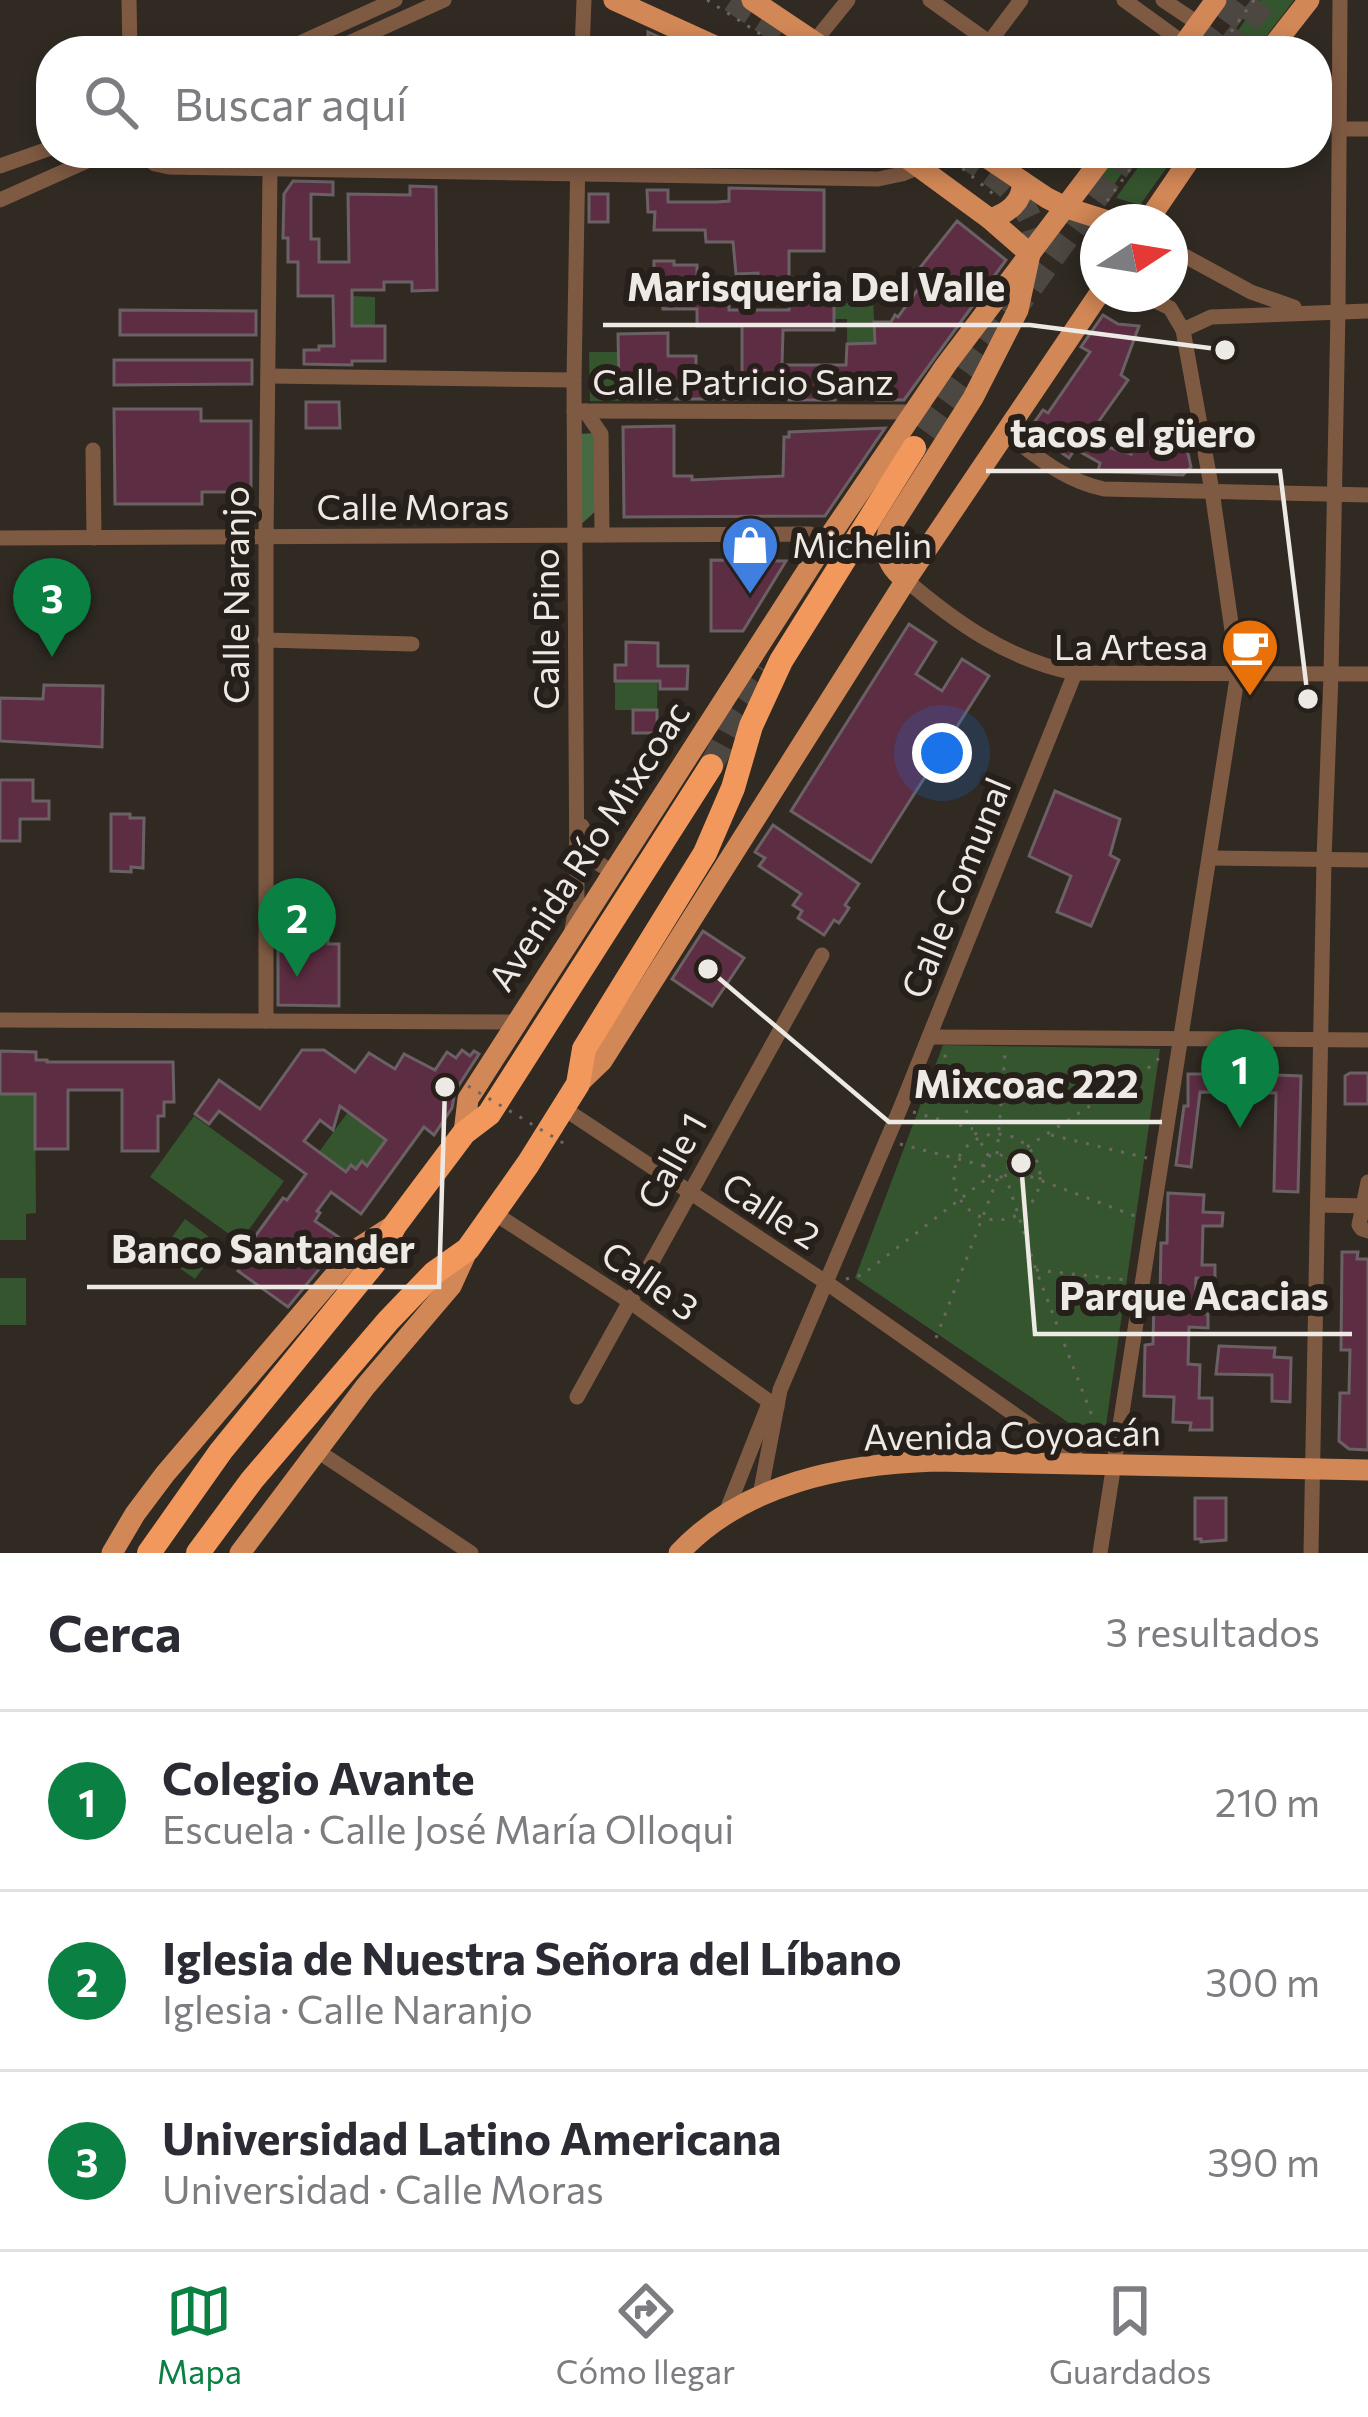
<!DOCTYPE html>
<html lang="es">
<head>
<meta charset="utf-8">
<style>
	body { margin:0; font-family:Commissioner,sans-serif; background:#f7f7f7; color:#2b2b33 }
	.compass { position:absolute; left:1080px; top:204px; width:108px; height:108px; border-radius:50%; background:#fff; box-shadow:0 6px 18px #0003; rotate:78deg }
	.you { position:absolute; left:942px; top:753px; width:42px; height:42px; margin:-30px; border:9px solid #fff; border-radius:50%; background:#1a73e8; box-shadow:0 0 0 18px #1a73e833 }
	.badge { display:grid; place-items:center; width:78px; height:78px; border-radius:50%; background:#0b8043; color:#fff; font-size:39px; font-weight:700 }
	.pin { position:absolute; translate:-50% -99px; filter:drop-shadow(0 3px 6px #0008) }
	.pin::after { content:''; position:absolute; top:63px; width:42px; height:36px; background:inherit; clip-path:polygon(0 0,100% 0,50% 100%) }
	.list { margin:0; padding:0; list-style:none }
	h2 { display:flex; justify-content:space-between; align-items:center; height:156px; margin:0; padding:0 48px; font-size:51px }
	h2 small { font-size:39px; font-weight:400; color:#7c7c81 }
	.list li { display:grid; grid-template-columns:78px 1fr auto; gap:36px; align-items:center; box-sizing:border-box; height:180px; padding:0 48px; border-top:3px solid #e1e1e2 }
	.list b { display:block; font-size:45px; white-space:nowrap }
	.list p { margin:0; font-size:39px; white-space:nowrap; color:#7c7c81 }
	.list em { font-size:39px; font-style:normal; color:#7c7c81 }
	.icon { flex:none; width:66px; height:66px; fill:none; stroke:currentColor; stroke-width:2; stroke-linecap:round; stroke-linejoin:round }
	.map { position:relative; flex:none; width:1368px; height:1553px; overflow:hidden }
	.search { position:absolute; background:#fff; box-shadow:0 6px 18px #0003; left:36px; right:36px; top:36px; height:132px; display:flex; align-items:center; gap:30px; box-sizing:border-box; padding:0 42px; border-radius:48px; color:#7c7c81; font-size:45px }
	.sheet { height:696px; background:#fff }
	nav { display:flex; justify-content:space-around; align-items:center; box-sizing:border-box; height:168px; border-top:3px solid #e1e1e2; background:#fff; font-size:33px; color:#7c7c81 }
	nav a { display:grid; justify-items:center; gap:6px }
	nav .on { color:#0b8043 }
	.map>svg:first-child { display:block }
	.green { fill:#35552e }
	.forest { fill:#486a42 }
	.building { fill:#5d2e43; stroke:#6b6064; stroke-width:3; fill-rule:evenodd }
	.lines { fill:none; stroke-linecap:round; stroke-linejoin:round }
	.highway-tunnel { stroke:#4c4740; stroke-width:24; stroke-dasharray:24 12; stroke-linecap:butt }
	.path { stroke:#6c6761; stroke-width:3; stroke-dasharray:3 9; stroke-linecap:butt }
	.minor { stroke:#7f5a43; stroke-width:15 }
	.major { stroke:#d28756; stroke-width:21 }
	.highway { stroke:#f3985c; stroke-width:24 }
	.path-bridge { stroke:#6c6761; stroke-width:3; stroke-dasharray:3 9; stroke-linecap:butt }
	.labels { text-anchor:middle; stroke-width:12; stroke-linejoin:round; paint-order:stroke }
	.street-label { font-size:36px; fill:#ede9e4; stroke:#27201a }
	.poi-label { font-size:36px; fill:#ede9e4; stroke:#27201a; text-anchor:start }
	.leader { fill:none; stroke:#ede9e4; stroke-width:4.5 }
	.callout-dot { fill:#ede9e4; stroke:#27201a; stroke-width:4.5 }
	.callout-label { font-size:39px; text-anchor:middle; font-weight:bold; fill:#ede9e4; stroke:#27201a; stroke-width:12; stroke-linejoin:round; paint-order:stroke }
</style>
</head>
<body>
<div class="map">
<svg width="1368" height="1553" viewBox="0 0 1368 1553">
	<rect width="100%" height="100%" fill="#302a23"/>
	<g class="green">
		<path d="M1260,0H1294L1255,51H1223Z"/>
		<path d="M1118,153H1130L1132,159L1106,196L1091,191Z"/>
		<path d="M1161,153H1177L1140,205L1116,198L1139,166L1155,163Z"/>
		<path d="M352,296L375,297V327H352Z"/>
		<path d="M835,296H873L875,343L847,344V319H835Z"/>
		<path d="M589,352H619L620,387H675L676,400L590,401Z"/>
		<path d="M638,666H658L657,710H615V681H637Z"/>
		<path d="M943,1045L1160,1049L1103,1446L855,1278Z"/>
		<path d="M0,1094H35L36,1213L26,1214V1240H0Z"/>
		<path d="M348,1112L386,1140L367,1166L362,1162L356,1169L351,1165L346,1172L319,1152Z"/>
		<path d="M194,1116L284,1181L240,1242L150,1177Z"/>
		<path d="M185,1219L220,1245L195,1279L160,1254Z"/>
		<rect x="0" y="1278" width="26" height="47"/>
	</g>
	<path class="forest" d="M598,433L599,508L577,528V434Z"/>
	<g class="building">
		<path d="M648,32L690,51H648Z"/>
		<path d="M293,181L333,182V195L311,194V239H319V262H349L348,194L410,195V186L436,187L437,290L412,291V282H384V290H352V326H385V361H352V365L304,364V350H319V346H334L333,296H298V262H288V238H283L284,194Z"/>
		<path d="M729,188L824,190V251H789V280H758V273L736,274L733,242H706L705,230H654L655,212H648L647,190H668V202H717L729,201Z"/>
		<rect x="589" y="194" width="19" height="28"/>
		<path d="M957,221L1006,260L904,400H877V396L835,398V400H789V384H742V326H697V309H663V278H654V261H674V265H697V301L729,303V310H789V278H834V330H783L782,365H846L847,344L875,343L874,322H891L895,315L898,317L924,281L915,274Z"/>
		<path d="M120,310L256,311V335H120Z"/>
		<path d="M1103,315L1118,324L1139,326L1121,375L1128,380L1094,428L1106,436L1100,445L1131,454V430L1169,429V452L1187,449L1191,467L1183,475L1098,471L1100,463L1075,449L1069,458L1029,430L1043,410L1048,413L1090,352L1081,347Z"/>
		<path d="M668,333V356H696V376H738V399H675V387H619L618,334Z"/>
		<path d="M114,360H252V384L114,385Z"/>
		<path d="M306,402H339L340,428H306Z"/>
		<path d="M114,409H201V421H251V492H202V504H115Z"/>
		<path d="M674,426V476H692V480L783,476L784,437H789V432L885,428L825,516L624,517L623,427Z"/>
		<path d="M711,560L786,561L743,631H711Z"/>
		<path d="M909,624L936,642L916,674L942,691L962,659L989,676L871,862L791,811Z"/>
		<path d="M626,642L658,643V666H688L687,689H660V681H615V665H626Z"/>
		<path d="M44,685L103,686L102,747L0,741V698L43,699Z"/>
		<rect x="633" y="710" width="24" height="23"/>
		<path d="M0,780H33V801H49V819H20V841H0Z"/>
		<path d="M1055,791L1120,819L1110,855L1119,860L1091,926L1057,912L1071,876L1029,856Z"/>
		<path d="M111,814H130V818H144L143,868L131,867V872L111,871Z"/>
		<path d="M773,825L859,884L845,905L849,908L839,923L834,920L824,935L798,918L802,911L793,905L801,894L759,866L765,858L755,852Z"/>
		<path d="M291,918H328V944H339V1006L278,1005V944H291Z"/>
		<path d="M703,931L744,958L712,1006L672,979Z"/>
		<path d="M302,1050H324L355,1072L369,1053L395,1069L404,1054L435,1070L447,1052L456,1058L462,1050L470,1056L474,1051L479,1054L455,1091L452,1108L434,1135L424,1127L361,1214L331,1192L317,1211L320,1213L315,1221L343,1240L288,1307L238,1271L248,1257L243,1253L283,1198L287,1200L306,1174L219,1111L209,1124L195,1114L219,1080L260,1109ZM340,1106L386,1140L367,1166L362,1161L356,1169L351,1165L346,1172L304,1141L320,1120L333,1130Z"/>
		<path d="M0,1051L36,1052V1060H47V1062H173L174,1102H164V1116H158V1151H122V1090H68V1149H35V1094H0Z"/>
		<path d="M1234,1071H1277V1075L1301,1076L1298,1192L1274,1191L1276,1093L1200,1092L1191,1167L1176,1165L1184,1106H1188V1074H1234Z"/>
		<path d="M1350,1073H1368V1104H1345V1076Z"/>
		<path d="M1168,1193L1204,1195L1203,1212L1223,1213L1222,1226H1203L1202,1265H1215V1279L1196,1278L1195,1314H1208V1328L1189,1327L1188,1364L1200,1365L1199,1398H1212V1430H1190L1191,1423L1173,1422L1174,1397L1144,1396L1145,1345L1153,1344L1154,1295H1160L1161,1243H1167Z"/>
		<path d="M1342,1252H1358L1357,1259H1368V1450L1349,1449L1339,1441L1340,1393H1349L1350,1350H1341Z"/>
		<path d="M1219,1346L1275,1348L1274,1357L1291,1358L1290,1402L1272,1401V1375L1216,1374Z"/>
		<path d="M1195,1498H1226V1540L1201,1542V1539H1195Z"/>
	</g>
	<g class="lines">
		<g class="highway-tunnel">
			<path d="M731,0L808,51"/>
			<path d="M1204,51L1242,0"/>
			<path d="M1226,51L1266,0"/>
			<path d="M960,153C1006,184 1033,198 1040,258"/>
			<path d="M904,461L1129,153"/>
			<path d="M711,766L734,723L768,672"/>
		</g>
		<g class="path">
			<path d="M707,0L787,51"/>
			<path d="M1217,51L1254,0"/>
			<path d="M944,153L998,198"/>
			<path d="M1107,201L1142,153"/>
			<path d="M944,1055L948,1059L973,1129L989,1157"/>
			<path d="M913,1112L973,1129"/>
			<circle cx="997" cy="1177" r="43"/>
			<path d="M1051,1135L1147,1158"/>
			<path d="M900,1144L985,1166"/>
			<path d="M997,1154L1005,1054"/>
			<circle cx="996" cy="1166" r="12"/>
			<path d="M1007,1160L1151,1066L1161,1056"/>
			<path d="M1008,1168L1135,1216"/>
			<path d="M1005,1174L1036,1270L1102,1442"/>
			<path d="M1036,1270L1127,1280"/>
			<path d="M846,1279L862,1275L990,1176"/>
			<path d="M936,1338L998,1177"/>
		</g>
		<g class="minor">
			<path d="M129,0L130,51"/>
			<path d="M930,0L989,42"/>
			<path d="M1124,0L1185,44"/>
			<path d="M1163,0L1199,24"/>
			<path d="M814,42L848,0"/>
			<path d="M985,48L1021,0"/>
			<path d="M282,51L395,0"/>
			<path d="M331,51L444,0"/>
			<path d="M582,51L584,0"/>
			<path d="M1338,129H1368"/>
			<path d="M141,153L155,164L169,167L878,179L902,174L921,166"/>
			<path d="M0,166L51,148"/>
			<path d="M0,200L105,153"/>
			<path d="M1170,248L1251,292L1294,307"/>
			<path d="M1183,330L1211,317L1368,311"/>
			<path d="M268,376L574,380"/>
			<path d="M574,411L913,412"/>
			<path d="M585,411L601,434L602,535"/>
			<path d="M1005,433C1037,456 1064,481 1104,489L1368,495"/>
			<path d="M93,450L94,538"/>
			<path d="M0,538L810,534L825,543"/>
			<path d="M906,580C956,623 1009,660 1075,673L1368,674"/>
			<path d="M265,640L412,644"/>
			<path d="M582,826C588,847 591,866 615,871"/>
			<path d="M1210,858L1368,860"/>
			<path d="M572,929L577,902L574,380L578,153"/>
			<path d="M0,1020L519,1022"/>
			<path d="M266,1021V538L270,169"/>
			<path d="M929,1037L1368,1040"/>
			<path d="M563,1108L827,1283L1085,1464"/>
			<path d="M1368,1182L1359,1225L1362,1229L1368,1231"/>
			<path d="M1318,1205L1368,1206"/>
			<path d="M494,1213L629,1301L777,1407"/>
			<path d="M577,1397L822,955"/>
			<path d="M316,1450L471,1553"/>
			<path d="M760,1495L780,1390L900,1109L1075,673"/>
			<path d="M725,1515L770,1401"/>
			<path d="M1100,1553L1238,672L1212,491L1183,330L1170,308L1141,294"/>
			<path d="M1311,1553L1324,859L1331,675L1338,310L1340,0"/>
		</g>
		<g class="major">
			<path d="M614,0L726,51"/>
			<path d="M752,0L828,51"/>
			<path d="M1179,51L1216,0"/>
			<path d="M1269,51L1309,0"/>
			<path d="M900,153L990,219L1030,254L1018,310L973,398L888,532C883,552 889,568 906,580"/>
			<path d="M980,153L1047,198L1067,208L1111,222"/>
			<path d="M990,219C1008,213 1024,202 1022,181"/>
			<path d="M1147,222L1194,153"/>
			<path d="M578,1084L602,1061L906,580L1099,294"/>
			<path d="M464,1133L468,1099L825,543L946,365L1106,153"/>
			<path d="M112,1553L135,1514L165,1474L358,1248L394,1225"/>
			<path d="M240,1553L365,1387L451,1286L468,1249"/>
			<path d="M679,1553C744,1483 844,1464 935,1461L1368,1470"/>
		</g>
		<g class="highway">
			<path d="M149,1553L221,1451L375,1262L395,1225L464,1133L489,1114L711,766"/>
			<path d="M198,1553L252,1480L388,1321L434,1273L468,1249L528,1164L578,1084L584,1049L705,853L733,788L751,726L781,661L914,448"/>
		</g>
		<path class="path-bridge" d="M468,1086L565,1144"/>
	</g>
	<defs>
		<g id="shop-pin" transform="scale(3)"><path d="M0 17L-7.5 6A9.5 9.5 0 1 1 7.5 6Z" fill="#3f7fe0" stroke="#27201a"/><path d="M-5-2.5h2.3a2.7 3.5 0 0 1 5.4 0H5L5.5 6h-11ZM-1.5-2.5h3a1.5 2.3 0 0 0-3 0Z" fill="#fff"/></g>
		<g id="cafe-pin" transform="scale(3)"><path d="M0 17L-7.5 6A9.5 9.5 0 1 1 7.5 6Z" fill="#e8710a" stroke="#27201a"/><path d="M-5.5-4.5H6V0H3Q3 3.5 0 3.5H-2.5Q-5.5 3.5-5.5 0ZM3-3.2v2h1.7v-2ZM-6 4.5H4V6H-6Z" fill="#fff"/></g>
	</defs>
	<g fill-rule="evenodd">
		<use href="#shop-pin" x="750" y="545"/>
		<use href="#cafe-pin" x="1250" y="647"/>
	</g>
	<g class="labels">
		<g class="street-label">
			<text x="743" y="395">Calle Patricio Sanz</text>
			<text x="413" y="520">Calle Moras</text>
			<text transform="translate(236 595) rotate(-90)" y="13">Calle Naranjo</text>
			<text transform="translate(546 629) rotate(-90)" y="13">Calle Pino</text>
			<text transform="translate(589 846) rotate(-57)" y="13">Avenida Río Mixcoac</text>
			<text transform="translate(956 888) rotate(-68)" y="13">Calle Comunal</text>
			<text transform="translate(672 1161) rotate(-61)" y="13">Calle 1</text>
			<text transform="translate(771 1211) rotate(33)" y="13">Calle 2</text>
			<text transform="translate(650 1281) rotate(35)" y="13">Calle 3</text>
			<text transform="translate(1012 1435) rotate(-1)" y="13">Avenida Coyoacán</text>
		</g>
		<g class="poi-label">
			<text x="792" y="558">Michelin</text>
			<text x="1208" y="660" text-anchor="end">La Artesa</text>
		</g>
	</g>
	<path class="leader" d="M1225 350L1030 325H603M1308 699L1280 471H986M708 969L889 1122H1162M445 1087L439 1287H87M1021 1163L1035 1334H1352"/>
	<g class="callout-dot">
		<circle cx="1225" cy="350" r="12"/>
		<circle cx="1308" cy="699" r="12"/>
		<circle cx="708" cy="969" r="12"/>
		<circle cx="445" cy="1087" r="12"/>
		<circle cx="1021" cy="1163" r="12"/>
	</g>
	<g class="callout-label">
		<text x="816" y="301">Marisqueria Del Valle</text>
		<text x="1133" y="447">tacos el güero</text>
		<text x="1026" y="1098">Mixcoac 222</text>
		<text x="263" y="1263">Banco Santander</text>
		<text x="1194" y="1310">Parque Acacias</text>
	</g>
</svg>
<svg class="compass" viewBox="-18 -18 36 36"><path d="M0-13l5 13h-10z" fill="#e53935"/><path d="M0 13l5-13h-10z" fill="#7c7c81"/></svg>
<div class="you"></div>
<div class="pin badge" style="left:1240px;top:1128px">1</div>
<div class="pin badge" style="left:297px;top:977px">2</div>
<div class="pin badge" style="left:52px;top:657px">3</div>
<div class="search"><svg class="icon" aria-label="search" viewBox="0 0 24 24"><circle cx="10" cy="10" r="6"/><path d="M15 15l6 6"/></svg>Buscar aquí</div>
</div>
<section class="sheet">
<h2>Cerca<small>3 resultados</small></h2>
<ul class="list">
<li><span class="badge">1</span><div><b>Colegio Avante</b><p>Escuela · Calle José María Olloqui</p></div><em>210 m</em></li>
<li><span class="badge">2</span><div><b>Iglesia de Nuestra Señora del Líbano</b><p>Iglesia · Calle Naranjo</p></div><em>300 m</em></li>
<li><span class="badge">3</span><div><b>Universidad Latino Americana</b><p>Universidad · Calle Moras</p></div><em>390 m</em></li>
</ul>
</section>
<nav>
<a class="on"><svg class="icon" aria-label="map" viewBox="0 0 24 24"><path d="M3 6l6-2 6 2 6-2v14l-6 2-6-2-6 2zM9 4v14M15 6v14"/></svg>Mapa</a>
<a><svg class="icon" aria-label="directions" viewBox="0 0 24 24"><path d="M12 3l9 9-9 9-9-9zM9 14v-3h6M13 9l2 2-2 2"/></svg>Cómo llegar</a>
<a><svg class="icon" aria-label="saved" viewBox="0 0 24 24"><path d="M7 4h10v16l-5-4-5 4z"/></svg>Guardados</a>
</nav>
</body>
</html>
